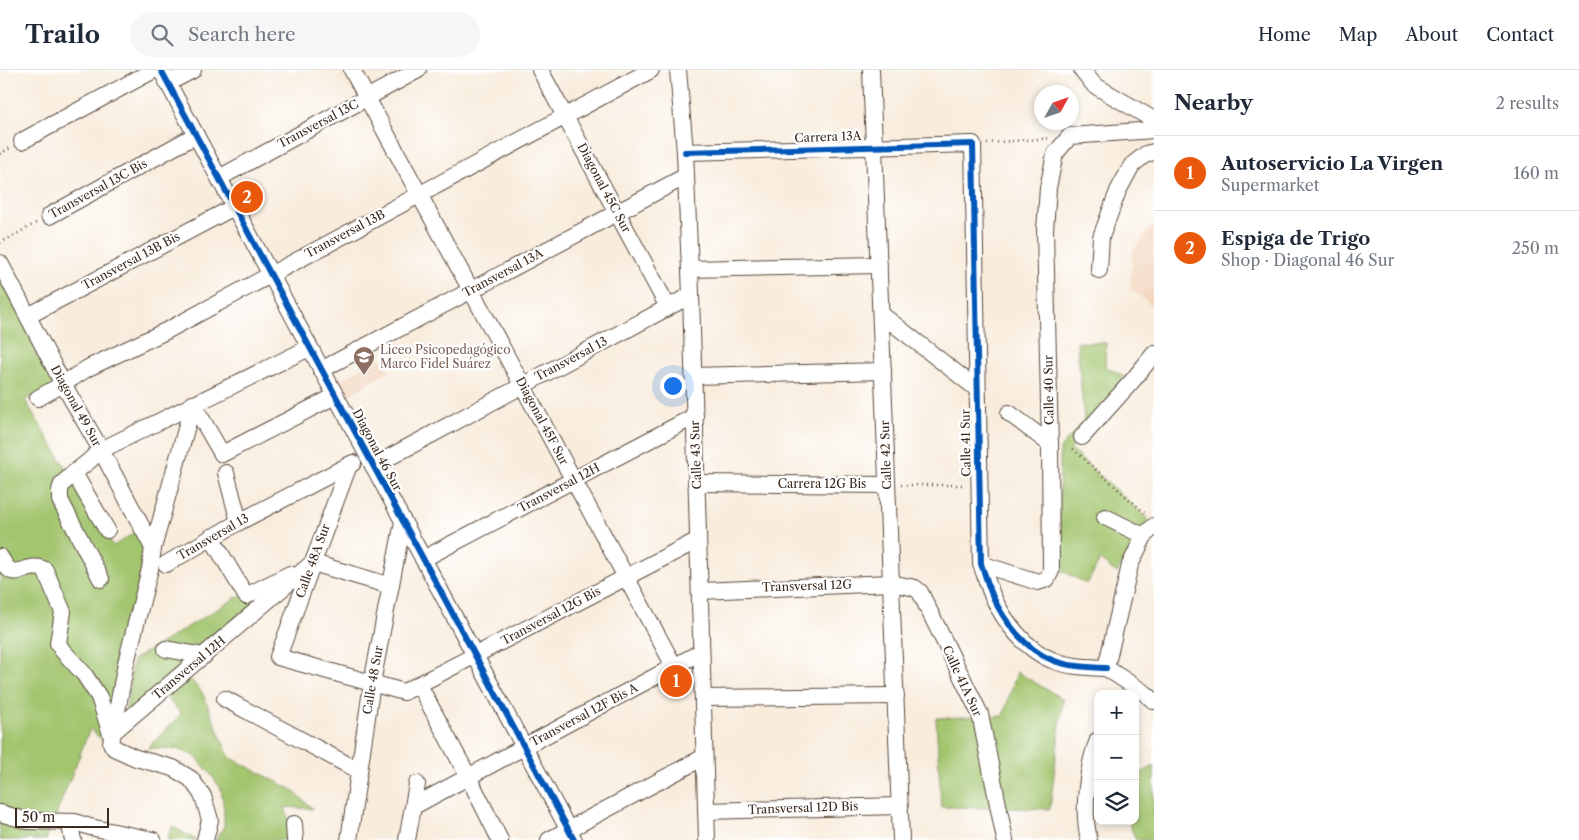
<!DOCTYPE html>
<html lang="en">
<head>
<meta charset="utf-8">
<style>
	body { margin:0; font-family:"Libre Caslon Text",serif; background:#f6f6f7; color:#1f2937 }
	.controls { position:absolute; right:15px; bottom:15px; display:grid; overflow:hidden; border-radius:10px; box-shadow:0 2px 8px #0003 }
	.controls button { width:45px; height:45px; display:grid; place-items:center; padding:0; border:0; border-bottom:1px solid #e0e1e3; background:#fff; color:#1f2937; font:25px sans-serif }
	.compass { position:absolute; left:1034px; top:15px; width:45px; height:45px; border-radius:50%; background:#fff; box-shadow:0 2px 8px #0003; rotate:50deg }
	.scale { position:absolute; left:15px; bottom:12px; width:94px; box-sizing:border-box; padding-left:5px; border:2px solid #3b2a1e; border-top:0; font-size:14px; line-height:18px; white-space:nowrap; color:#3b2a1e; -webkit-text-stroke:4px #fff; paint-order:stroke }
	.you { position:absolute; left:672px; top:315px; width:18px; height:18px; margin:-12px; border:4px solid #fff; border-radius:50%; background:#1a73e8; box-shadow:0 0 0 8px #1a73e833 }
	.badge { display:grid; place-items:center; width:32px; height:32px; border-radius:50%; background:#ea580c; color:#fff; font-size:16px; font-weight:700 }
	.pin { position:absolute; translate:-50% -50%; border:2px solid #fff; box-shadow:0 1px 5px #0006 }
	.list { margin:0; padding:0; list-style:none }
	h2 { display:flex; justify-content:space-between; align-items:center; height:65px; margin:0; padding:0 20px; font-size:21px }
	h2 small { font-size:16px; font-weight:400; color:#747a83 }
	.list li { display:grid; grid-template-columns:32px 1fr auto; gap:15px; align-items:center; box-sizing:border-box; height:75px; padding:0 20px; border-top:1px solid #e0e1e3 }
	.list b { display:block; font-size:19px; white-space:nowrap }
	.list p { margin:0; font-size:16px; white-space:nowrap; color:#747a83 }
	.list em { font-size:16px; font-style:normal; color:#747a83 }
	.icon { flex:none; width:28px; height:28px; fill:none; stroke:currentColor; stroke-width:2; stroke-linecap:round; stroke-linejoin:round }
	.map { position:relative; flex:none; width:1154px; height:770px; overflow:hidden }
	header { display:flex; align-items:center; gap:30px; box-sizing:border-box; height:70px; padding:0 25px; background:#fff; border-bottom:1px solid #e0e1e3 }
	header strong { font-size:24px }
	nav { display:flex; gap:28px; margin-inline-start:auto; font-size:18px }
	.search { width:350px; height:45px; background:#f6f6f7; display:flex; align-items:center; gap:12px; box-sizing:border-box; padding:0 18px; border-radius:28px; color:#747a83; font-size:19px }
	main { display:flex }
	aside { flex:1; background:#fff }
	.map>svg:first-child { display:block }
	.built { fill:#f2d5bd }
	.green { fill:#a3c56e; stroke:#6f7846 }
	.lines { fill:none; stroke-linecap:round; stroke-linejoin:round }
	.minor-casing { stroke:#57473a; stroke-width:18 }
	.path { stroke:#57473a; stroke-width:2.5; stroke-dasharray:1 4; stroke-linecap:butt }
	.minor { stroke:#fff; stroke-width:16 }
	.cycleway-casing { stroke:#fff; stroke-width:9 }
	.cycleway { stroke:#0057b8; stroke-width:6 }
	.labels { text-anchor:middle; stroke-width:4.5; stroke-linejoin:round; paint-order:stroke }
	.street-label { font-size:12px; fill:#3b2a1e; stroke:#fff }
	.education-label { font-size:12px; fill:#785e54; stroke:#fff; text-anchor:start }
</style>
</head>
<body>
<header>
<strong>Trailo</strong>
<div class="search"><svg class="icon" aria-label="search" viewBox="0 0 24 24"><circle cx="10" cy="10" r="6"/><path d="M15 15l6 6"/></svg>Search here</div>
<nav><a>Home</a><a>Map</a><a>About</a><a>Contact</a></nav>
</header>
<main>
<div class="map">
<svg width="1154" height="770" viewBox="0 0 1154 770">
	<rect width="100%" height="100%" fill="#fff"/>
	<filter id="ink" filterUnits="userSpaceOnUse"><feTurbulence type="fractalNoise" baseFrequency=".02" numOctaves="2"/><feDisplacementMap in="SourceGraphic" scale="10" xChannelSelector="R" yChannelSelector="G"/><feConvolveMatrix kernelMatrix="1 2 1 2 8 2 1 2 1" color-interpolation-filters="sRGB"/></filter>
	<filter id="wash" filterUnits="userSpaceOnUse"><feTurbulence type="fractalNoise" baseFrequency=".0096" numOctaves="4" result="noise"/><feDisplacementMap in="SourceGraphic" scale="20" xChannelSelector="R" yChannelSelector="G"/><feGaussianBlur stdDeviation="1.12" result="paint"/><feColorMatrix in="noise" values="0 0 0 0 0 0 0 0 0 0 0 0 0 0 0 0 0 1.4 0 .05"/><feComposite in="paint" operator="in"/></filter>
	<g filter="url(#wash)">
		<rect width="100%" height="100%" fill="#f8ecdc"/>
		<g class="built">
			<path d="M1154,154V237L1130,218L1133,181Z"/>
			<path d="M380,287L389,301L349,325L340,311Z"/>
		</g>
		<g class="green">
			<path d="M0,207L57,315L25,330L113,476L136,462L145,480L107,674L90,659L46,770H0Z"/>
			<path d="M1077,272L1106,273L1105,296L1125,307L1081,361L1071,380L1148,449L1117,503L1100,490L1087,514L1059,499L1060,379L1084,350Z"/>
			<path d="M285,511L125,649L133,590L239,526Z"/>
			<path d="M1017,602L1063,629L1050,739L941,737L936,648L1003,646Z"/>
			<path d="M187,606L202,622L229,687L291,719L313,739L285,737L293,765V770H215L224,756V740L221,719L210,703L195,686L177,679L148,678L181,644L165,626Z"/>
			<path d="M1154,696V770H1136L1128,751H1135V706Z"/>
			<path d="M172,756L196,770H167Z"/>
		</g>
	</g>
	<g filter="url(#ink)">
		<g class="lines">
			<g class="minor-casing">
				<g id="minor">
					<path d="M161,0L574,770"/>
					<path d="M352,0L674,596"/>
					<path d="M540,0L668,237"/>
					<path d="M678,0L685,82L691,225L707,770"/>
					<path d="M871,0L901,770"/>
					<path d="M1082,0L1094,15L1154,50"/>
					<path d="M168,13L193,0"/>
					<path d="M22,71L154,0"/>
					<path d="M685,82L973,74L981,494C985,504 988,516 993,527C1004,551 1026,580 1052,590C1069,597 1088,597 1106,598"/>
					<path d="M219,108L418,0"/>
					<path d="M49,146L196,65"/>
					<path d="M0,193L63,314L101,380L153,478"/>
					<path d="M690,199L879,195"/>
					<path d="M1099,200L1101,167L1118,121L1132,95L1146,84L1154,82"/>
					<path d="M881,244L977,319"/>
					<path d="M28,246L234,137"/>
					<path d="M321,300L686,106"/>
					<path d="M694,306L883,301"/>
					<path d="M38,328L63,314L88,298L168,260L651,0"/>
					<path d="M193,334L153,478L150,499L126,593L111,673L114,678L136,688L173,698L191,709L203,726L210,750L205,770"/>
					<path d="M193,334L222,384L335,326"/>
					<path d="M1009,343L1050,374"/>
					<path d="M1082,367L1133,310L1154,284"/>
					<path d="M349,395L278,587L404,622L698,470"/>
					<path d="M373,396L691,225"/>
					<path d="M74,403L107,460"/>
					<path d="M226,403L239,452"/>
					<path d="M696,413L887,415"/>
					<path d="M1105,447L1144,466"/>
					<path d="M211,467L246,526L290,504"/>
					<path d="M0,487C3,491 6,498 10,500C19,506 31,492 45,500L63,542L58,573L62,580L84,604L99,627L111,664"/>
					<path d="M423,489L695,346"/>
					<path d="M313,493L391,516"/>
					<path d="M166,494L239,452L353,393"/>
					<path d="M981,494L1038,512L1047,509L1051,501L1050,374L1045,160L1048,118L1055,84L1070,66L1154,60"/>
					<path d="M101,509L60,430V420L62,414L74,403L89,391L101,380L309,278"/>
					<path d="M700,521L891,513L915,518L920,522L980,644L1005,770"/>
					<path d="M166,579L204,586"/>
					<path d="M1106,598L1130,495L1144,466L1154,456"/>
					<path d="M1106,598L1146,624L1154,631"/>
					<path d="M419,615L468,706L500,770"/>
					<path d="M703,628L896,626"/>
					<path d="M225,629L359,701"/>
					<path d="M111,664L311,494"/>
					<path d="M414,736L701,582"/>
					<path d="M706,741L900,736"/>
					<path d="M0,743L28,751L75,752L90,757L153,770"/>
					<path d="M294,754L295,770"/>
					<path d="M73,770L71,761L75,752"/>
					<path d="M349,770L372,613L403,452"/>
					<path d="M407,770L417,714"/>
					<path d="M549,770L704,687"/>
					<path d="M1089,770C1082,740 1087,698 1098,670"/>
				</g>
			</g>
			<g class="path">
				<path d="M987,73L1051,68"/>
				<path d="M0,84L10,78"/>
				<path d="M0,173L38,152"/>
				<path d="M1073,379L1147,445"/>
				<path d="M901,415H966"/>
			</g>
			<use href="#minor" class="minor"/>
			<g class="cycleway-casing">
				<g id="cycleway">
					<path d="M161,0L574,770"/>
					<path d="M685,82L973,74L981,494C985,504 988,516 993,527C1004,551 1026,580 1052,590C1069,597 1088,597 1106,598"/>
				</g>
			</g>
			<use href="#cycleway" class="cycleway"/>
		</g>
	</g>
	<defs>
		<g id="school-pin" transform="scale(1.125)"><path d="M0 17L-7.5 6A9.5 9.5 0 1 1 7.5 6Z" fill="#8d6e63" stroke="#fff"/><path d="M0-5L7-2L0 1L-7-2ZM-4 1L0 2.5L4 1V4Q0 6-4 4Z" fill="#fff"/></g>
	</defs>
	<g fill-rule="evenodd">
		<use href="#school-pin" x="364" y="287"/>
	</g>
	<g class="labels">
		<g class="street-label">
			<text transform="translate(318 54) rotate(-28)" y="4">Transversal 13C</text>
			<text transform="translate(828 67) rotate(-2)" y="4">Carrera 13A</text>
			<text transform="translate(604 118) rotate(62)" y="4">Diagonal 45C Sur</text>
			<text transform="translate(98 119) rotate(-29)" y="4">Transversal 13C Bis</text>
			<text transform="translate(345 164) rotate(-28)" y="4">Transversal 13B</text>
			<text transform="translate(131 191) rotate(-28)" y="4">Transversal 13B Bis</text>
			<text transform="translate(503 203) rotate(-28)" y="4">Transversal 13A</text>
			<text transform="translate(571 289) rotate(-28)" y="4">Transversal 13</text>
			<text transform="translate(1049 320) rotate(-91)" y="4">Calle 40 Sur</text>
			<text transform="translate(76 336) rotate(61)" y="4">Diagonal 49 Sur</text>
			<text transform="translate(542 351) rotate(62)" y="4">Diagonal 45F Sur</text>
			<text transform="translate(966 373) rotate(-91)" y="4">Calle 41 Sur</text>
			<text transform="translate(377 380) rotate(62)" y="4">Diagonal 46 Sur</text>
			<text transform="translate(696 385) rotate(-92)" y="4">Calle 43 Sur</text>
			<text transform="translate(886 385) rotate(-92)" y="4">Calle 42 Sur</text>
			<text x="822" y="418">Carrera 12G Bis</text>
			<text transform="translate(559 418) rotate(-28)" y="4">Transversal 12H</text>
			<text transform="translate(213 467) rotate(-30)" y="4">Transversal 13</text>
			<text transform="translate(313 491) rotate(-70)" y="4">Calle 48A Sur</text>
			<text transform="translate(807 516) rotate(-2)" y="4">Transversal 12G</text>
			<text transform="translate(551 546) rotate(-28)" y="4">Transversal 12G Bis</text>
			<text transform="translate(189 598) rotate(-40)" y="4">Transversal 12H</text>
			<text transform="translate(373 610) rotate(-80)" y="4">Calle 48 Sur</text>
			<text transform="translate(962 611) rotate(65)" y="4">Calle 41A Sur</text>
			<text transform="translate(584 645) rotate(-28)" y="4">Transversal 12F Bis A</text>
			<text transform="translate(803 738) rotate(-2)" y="4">Transversal 12D Bis</text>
		</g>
		<g class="education-label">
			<text x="380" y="284">Liceo Psicopedagógico<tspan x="380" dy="14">Marco Fidel Suárez</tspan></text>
		</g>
	</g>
</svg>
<div class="controls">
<button>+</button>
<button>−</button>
<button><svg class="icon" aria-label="layers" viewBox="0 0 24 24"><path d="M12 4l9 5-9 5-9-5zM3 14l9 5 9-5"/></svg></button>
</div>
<svg class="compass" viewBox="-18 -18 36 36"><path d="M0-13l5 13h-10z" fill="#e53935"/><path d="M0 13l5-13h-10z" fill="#747a83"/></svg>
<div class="scale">50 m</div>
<div class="you"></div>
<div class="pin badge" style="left:676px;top:611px">1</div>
<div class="pin badge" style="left:247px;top:127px">2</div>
</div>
<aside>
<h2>Nearby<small>2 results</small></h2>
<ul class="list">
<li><span class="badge">1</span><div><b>Autoservicio La Virgen</b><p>Supermarket</p></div><em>160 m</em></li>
<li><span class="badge">2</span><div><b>Espiga de Trigo</b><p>Shop · Diagonal 46 Sur</p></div><em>250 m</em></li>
</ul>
</aside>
</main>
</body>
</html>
